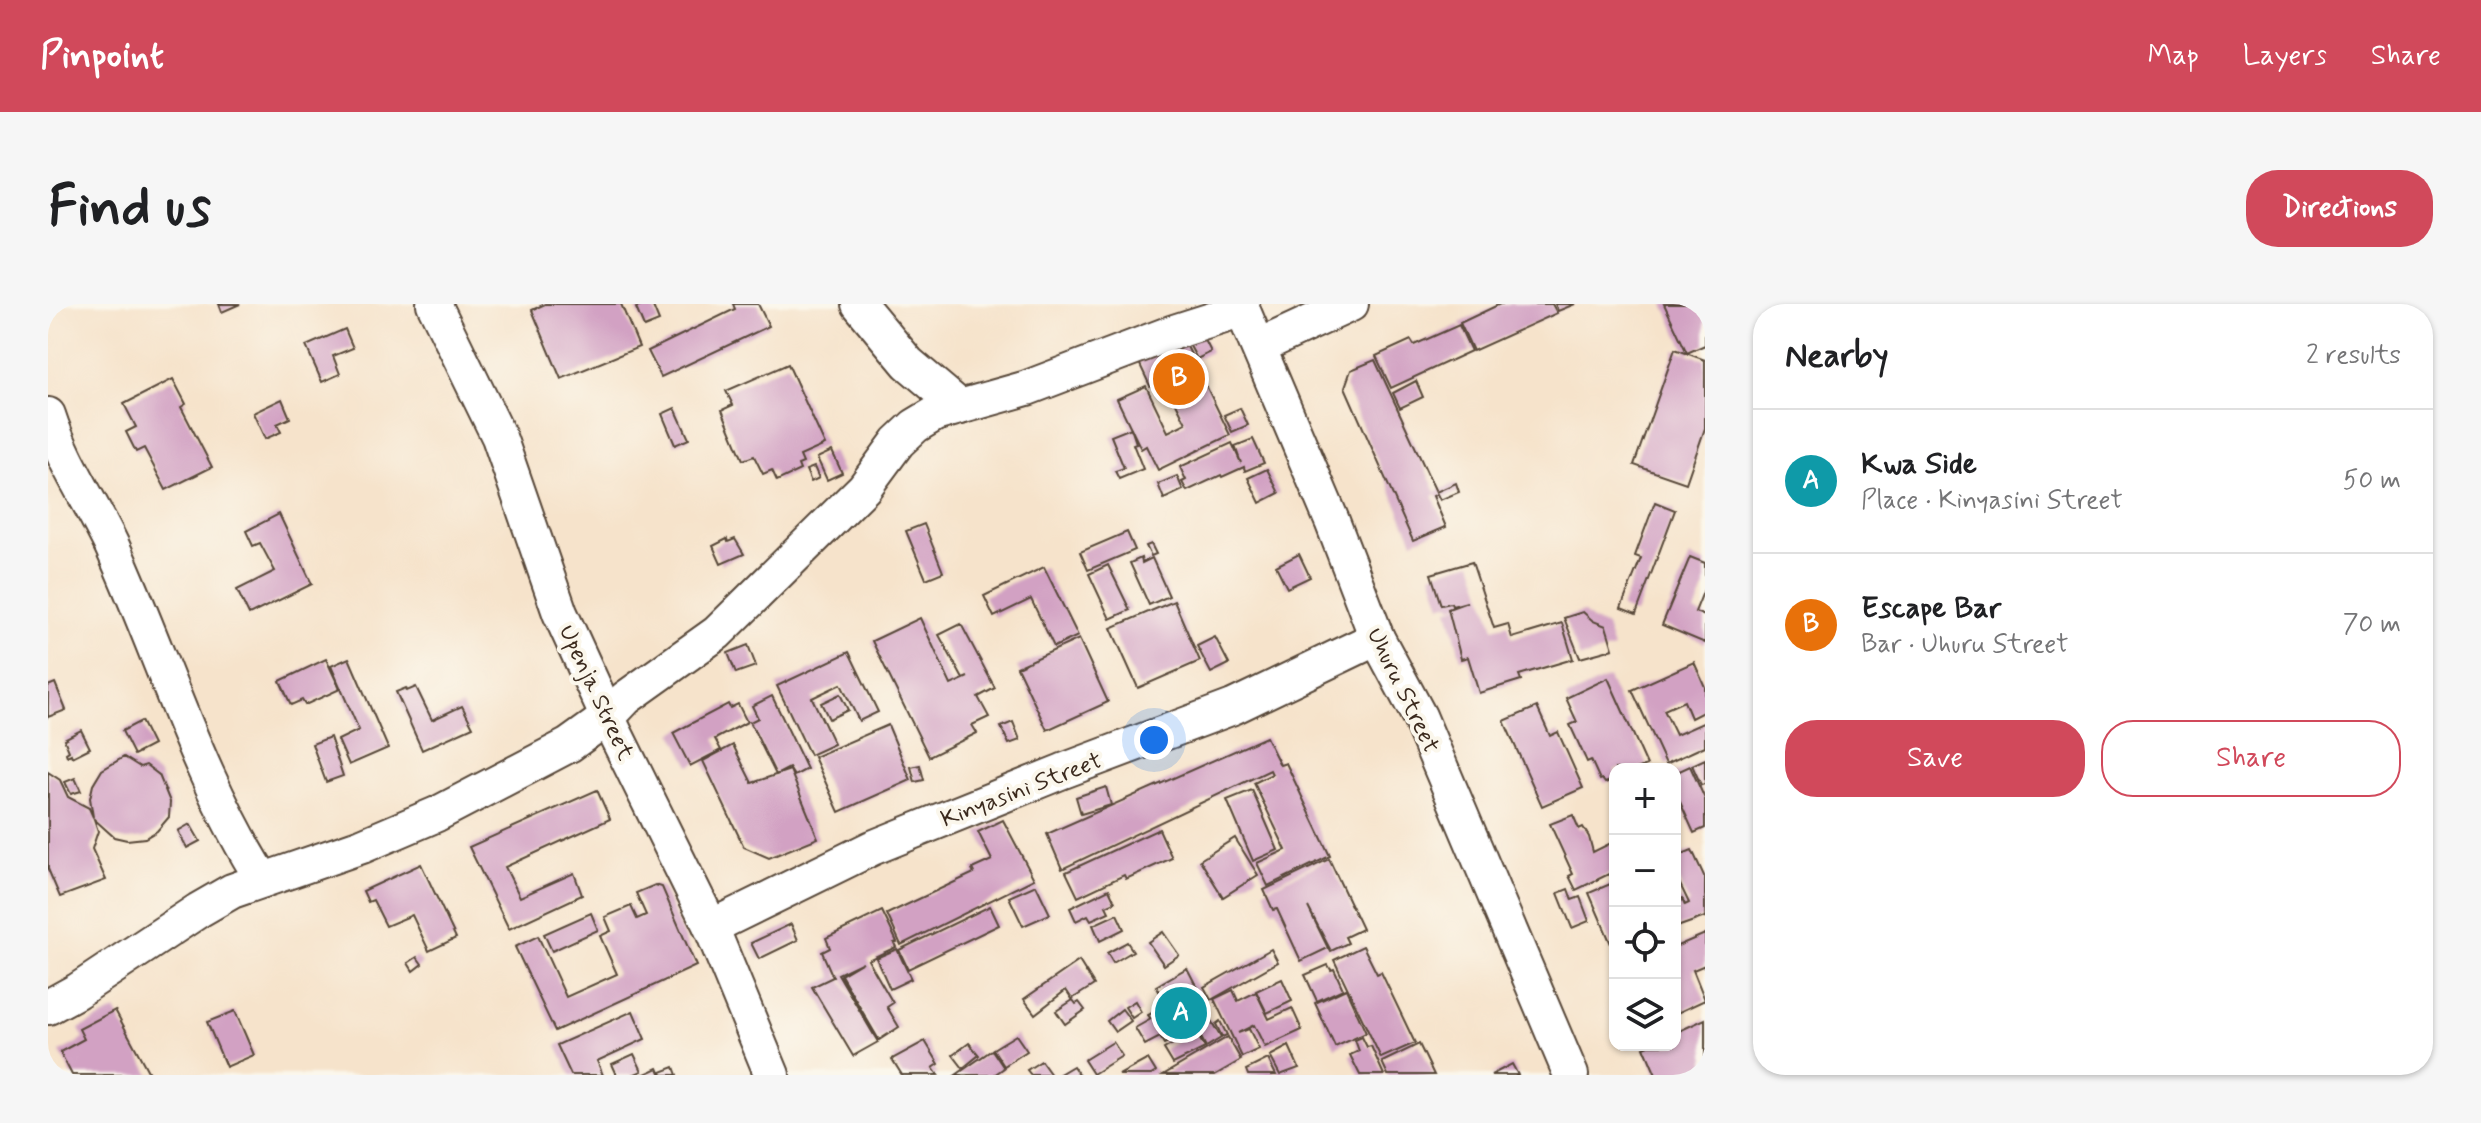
<!DOCTYPE html>
<html lang="en">
<head>
<meta charset="utf-8">
<style>
	body { margin:0; font-family:Mynerve,sans-serif; background:#f6f6f6; color:#202124 }
	.controls { position:absolute; right:24px; bottom:24px; display:grid; overflow:hidden; border-radius:16px; box-shadow:0 2px 6px #0004 }
	.controls button { width:72px; height:72px; display:grid; place-items:center; padding:0; border:0; border-bottom:2px solid #e0e0e0; background:#fff; color:#202124; font:40px sans-serif }
	.you { position:absolute; left:1106px; top:436px; width:28px; height:28px; margin:-20px; border:6px solid #fff; border-radius:50%; background:#1a73e8; box-shadow:0 0 0 12px #1a73e833 }
	.badge { display:grid; place-items:center; width:52px; height:52px; border-radius:50%; background:#d1495b; color:#fff; font-size:26px; font-weight:700 }
	.pin { position:absolute; translate:-50% -50%; border:4px solid #fff; box-shadow:0 2px 8px #0006 }
	.list { margin:0; padding:0; list-style:none }
	h2 { display:flex; justify-content:space-between; align-items:center; height:104px; margin:0; padding:0 32px; font-size:34px }
	h2 small { font-size:26px; font-weight:400; color:#757577 }
	.list li { display:grid; grid-template-columns:52px 1fr auto; gap:24px; align-items:center; box-sizing:border-box; height:144px; padding:0 32px; border-top:2px solid #e0e0e0 }
	.list b { display:block; font-size:30px; white-space:nowrap }
	.list p { margin:0; font-size:26px; white-space:nowrap; color:#757577 }
	.list em { font-size:26px; font-style:normal; color:#757577 }
	.actions { display:flex; gap:16px; padding:24px 32px }
	.actions a { flex:1; padding:18px 0; border:2px solid #d1495b; border-radius:32px; text-align:center; font-size:28px; color:#d1495b }
	.actions .main { background:#d1495b; color:#fff }
	.icon { flex:none; width:44px; height:44px; fill:none; stroke:currentColor; stroke-width:2; stroke-linecap:round; stroke-linejoin:round }
	.map { position:relative; flex:none; width:1657px; height:771px; overflow:hidden; border-radius:32px }
	header { display:flex; align-items:center; gap:48px; box-sizing:border-box; height:112px; padding:0 40px; background:#d1495b; color:#fff }
	header strong { font-size:38px }
	nav { display:flex; gap:44px; margin-inline-start:auto; font-size:28px }
	.intro { display:flex; align-items:center; justify-content:space-between; box-sizing:border-box; height:192px; padding:0 48px }
	h1 { margin:0; font-size:56px }
	.button { padding:20px 36px; border-radius:32px; background:#d1495b; color:#fff; font-size:28px; font-weight:700 }
	main { display:flex; gap:48px; padding:0 48px }
	aside { flex:1; background:#fff; border-radius:32px; box-shadow:0 2px 6px #0004 }
	.map>svg:first-child { display:block }
	.building { fill:#d2a1c3 }
	.lines { fill:none; stroke-linecap:round; stroke-linejoin:round }
	.street-casing { stroke:#574638; stroke-width:38 }
	.street { stroke:#fff; stroke-width:34 }
	.labels { text-anchor:middle; stroke-width:8; stroke-linejoin:round; paint-order:stroke }
	.street-label { font-size:24px; fill:#3b2a1e; stroke:#fbf7ec }
</style>
</head>
<body>
<header>
<strong>Pinpoint</strong>
<nav><a>Map</a><a>Layers</a><a>Share</a></nav>
</header>
<div class="intro"><h1>Find us</h1><a class="button">Directions</a></div>
<main>
<div class="map">
<svg width="1657" height="771" viewBox="0 0 1657 771">
	<rect width="100%" height="100%" fill="#fbf7ec"/>
	<filter id="ink" filterUnits="userSpaceOnUse"><feTurbulence type="fractalNoise" baseFrequency=".0125" numOctaves="2"/><feDisplacementMap in="SourceGraphic" scale="16" xChannelSelector="R" yChannelSelector="G"/><feConvolveMatrix kernelMatrix="1 2 1 2 8 2 1 2 1" color-interpolation-filters="sRGB"/></filter>
	<filter id="wash" filterUnits="userSpaceOnUse"><feTurbulence type="fractalNoise" baseFrequency=".006" numOctaves="4" result="noise"/><feDisplacementMap in="SourceGraphic" scale="32" xChannelSelector="R" yChannelSelector="G"/><feGaussianBlur stdDeviation="1.8" result="paint"/><feColorMatrix in="noise" values="0 0 0 0 0 0 0 0 0 0 0 0 0 0 0 0 0 1.4 0 .05"/><feComposite in="paint" operator="in"/></filter>
	<g filter="url(#wash)">
		<rect width="100%" height="100%" fill="#f6e3cb"/>
		<g id="blocks">
			<g class="building">
				<path d="M171,0H192L174,8Z"/>
				<path d="M497,0H573L591,43L513,75L484,6Z"/>
				<path d="M598,0H604L611,17L596,23L588,4Z"/>
				<path d="M685,0H710L721,22L613,73L600,47L687,5Z"/>
				<path d="M1452,0H1504L1509,9L1425,47L1412,19Z"/>
				<path d="M1507,0H1527L1510,7Z"/>
				<path d="M1616,0H1650L1657,15V41L1639,49Z"/>
				<path d="M1411,21L1423,47L1343,84L1328,52L1363,36L1366,41Z"/>
				<path d="M1151,24L1163,48L1149,55L1136,31Z"/>
				<path d="M297,25L305,44L285,52L292,70L274,78L258,42Z"/>
				<path d="M1132,28L1182,131L1110,166L1098,142L1093,145L1069,95L1098,82L1120,128L1138,119L1116,75L1102,82L1087,50Z"/>
				<path d="M1627,45L1657,56V124L1638,179L1586,161Z"/>
				<path d="M1327,56L1388,188L1408,179L1411,188L1392,196L1389,190L1385,192L1398,223L1365,237L1297,83L1303,66Z"/>
				<path d="M740,60L777,141L752,152L755,159L750,161L752,166L729,177L724,166L715,170L706,152L695,156L674,106L685,101L678,87Z"/>
				<path d="M125,75L138,100L133,103L164,163L118,186L96,144L88,148L78,128L88,123L76,100Z"/>
				<path d="M1368,77L1375,93L1352,104L1345,89Z"/>
				<path d="M234,95L242,114L229,120L233,128L217,135L205,109Z"/>
				<path d="M627,104L641,135L627,141L614,110Z"/>
				<path d="M1192,104L1200,121L1184,128L1176,111Z"/>
				<path d="M1083,124L1088,139L1085,140L1095,165L1071,175L1067,167L1076,164L1063,132Z"/>
				<path d="M1205,135L1216,159L1197,167L1196,163L1174,173L1173,171L1139,187L1134,178L1138,176L1132,163L1184,139L1193,159L1187,142Z"/>
				<path d="M784,147L794,169L779,176L769,154Z"/>
				<path d="M766,163L771,174L763,178L758,166Z"/>
				<path d="M1219,165L1231,189L1212,199L1200,174Z"/>
				<path d="M1129,172L1135,186L1116,195L1110,180Z"/>
				<path d="M1607,198L1627,206L1588,310L1573,304L1593,254L1587,252Z"/>
				<path d="M231,210L264,280L201,311L189,286L227,267L212,239L205,242L198,227Z"/>
				<path d="M876,220L895,268L878,275L858,227Z"/>
				<path d="M1079,228L1087,246L1040,266L1032,248Z"/>
				<path d="M679,235L680,238L687,235L696,250L673,260L665,242Z"/>
				<path d="M1103,240L1108,250L1103,252L1098,242Z"/>
				<path d="M1251,250L1262,273L1239,284L1228,262Z"/>
				<path d="M1642,253L1657,259V283L1647,308L1657,312V339L1614,321Z"/>
				<path d="M1093,254L1094,259L1104,254L1121,292L1101,301L1082,259Z"/>
				<path d="M1424,258L1446,324L1460,320L1464,334L1514,319L1525,355L1471,371L1473,376L1431,389L1420,353L1413,355L1400,305L1419,298L1404,302L1403,299L1393,301L1383,270Z"/>
				<path d="M1060,261L1082,306L1062,315L1041,270Z"/>
				<path d="M996,263L1030,332L1006,343L983,295L946,313L936,292Z"/>
				<path d="M1126,297L1152,357L1090,384L1063,324Z"/>
				<path d="M1535,308L1545,317L1558,322L1565,345L1532,354L1516,314Z"/>
				<path d="M872,314L903,381L920,373L915,375L891,331L913,320L947,384L930,393L941,413L924,421L929,429L881,453L824,337Z"/>
				<path d="M1167,333L1181,360L1163,369L1149,342Z"/>
				<path d="M1031,335L1060,398L999,426L969,363Z"/>
				<path d="M700,341L708,362L688,369L680,349Z"/>
				<path d="M801,348L830,408L811,417L793,380L764,394L786,440L762,451L729,382Z"/>
				<path d="M301,354L340,444L301,461L290,436L311,426L283,362Z"/>
				<path d="M278,355L292,385L257,401L254,396L243,401L232,377Z"/>
				<path d="M1646,358L1657,383V407L1643,414L1636,397L1616,406L1628,431L1657,418V442L1618,460L1584,386Z"/>
				<path d="M1560,374L1599,461L1589,465H1567V475L1557,479L1554,475L1552,476L1543,456L1539,458L1522,421L1529,418L1518,394Z"/>
				<path d="M7,379L18,406L0,413V382Z"/>
				<path d="M368,383L384,416L414,402L425,423L374,446L348,388L358,384L359,387Z"/>
				<path d="M792,390L800,406L781,415L773,399Z"/>
				<path d="M724,392L759,465L746,472L741,464L728,471L702,418L710,414L704,402Z"/>
				<path d="M680,400L682,404L690,400L699,418L667,435L673,446L642,462L625,429Z"/>
				<path d="M1489,403L1502,432L1510,428L1535,484L1494,502L1456,417Z"/>
				<path d="M93,417L105,441L86,451L74,427Z"/>
				<path d="M965,418L972,436L961,440L953,423Z"/>
				<path d="M840,421L863,476L791,508L766,453Z"/>
				<path d="M33,426L42,444L24,453L23,450L19,452L18,449L21,447L16,435Z"/>
				<path d="M282,433L295,472L278,478L264,440Z"/>
				<path d="M1218,433L1232,461L1238,459L1282,552L1220,582L1209,559L1238,546L1206,479L1224,470L1222,466L1014,565L999,530Z"/>
				<path d="M685,441L704,479L742,466L770,534L721,554L696,543L655,457Z"/>
				<path d="M76,453L92,463L98,461L111,471L122,498L121,513L109,527L97,534L79,536L66,533L46,515L50,527L44,545L58,576L12,593L0,565V468L12,476L20,493L41,504L45,513L42,494L45,481L54,466Z"/>
				<path d="M1657,455V480L1653,481L1644,461Z"/>
				<path d="M872,461L876,476L867,478L863,463Z"/>
				<path d="M1642,462L1657,495V524L1646,529L1627,487V469Z"/>
				<path d="M27,474L33,487L23,490L17,478Z"/>
				<path d="M1058,483L1063,501L1033,510L1028,493Z"/>
				<path d="M549,486L562,515L457,563L472,593L526,569L534,591L461,625L421,543Z"/>
				<path d="M1204,486L1230,546L1205,557L1179,496Z"/>
				<path d="M1525,511L1531,525L1535,523L1541,533L1545,548L1567,537V567L1528,586L1521,572L1525,570L1502,520Z"/>
				<path d="M955,516L986,575L853,641L839,610L926,569L924,565L944,556L930,528Z"/>
				<path d="M142,520L152,537L139,544L130,527Z"/>
				<path d="M1111,525L1124,554L1078,575L1076,571L1030,593L1018,568Z"/>
				<path d="M1187,534L1210,571L1175,593L1152,556Z"/>
				<path d="M1644,546L1657,574V613L1629,623L1627,597L1634,594L1637,601L1641,599L1629,574L1627,575V553Z"/>
				<path d="M1281,555L1314,625L1297,633L1300,639L1283,647L1260,603L1280,644L1253,657L1229,605L1225,606L1216,586Z"/>
				<path d="M373,560L408,634L381,647L364,611L338,622L325,596L320,598L315,587Z"/>
				<path d="M1567,578V649L1541,589Z"/>
				<path d="M607,581L614,583L648,662L507,727L467,643L490,632L518,693L569,670L552,632L563,627L557,613L583,602L589,615L598,611L588,589Z"/>
				<path d="M988,581L1002,610L975,622L961,593Z"/>
				<path d="M1061,585L1067,598L1058,602L1061,608L1043,616L1040,611L1028,617L1022,604Z"/>
				<path d="M1520,585L1524,596L1532,593L1541,617L1524,624L1510,589Z"/>
				<path d="M942,602L951,621L860,665L851,646Z"/>
				<path d="M834,607L849,638L846,639L848,643L820,656L845,699L839,703L851,723L831,736L793,671L815,658L790,670L830,738L805,752L764,683L785,673L774,648L782,644L778,634Z"/>
				<path d="M543,609L550,626L504,647L496,630Z"/>
				<path d="M1069,610L1076,625L1052,637L1045,621Z"/>
				<path d="M743,620L750,636L711,655L703,639Z"/>
				<path d="M1115,628L1131,651L1116,661L1100,638Z"/>
				<path d="M1657,630V661L1645,666L1657,696L1627,710V643Z"/>
				<path d="M1079,638L1085,647L1065,659L1059,649Z"/>
				<path d="M1315,642L1329,670L1333,668L1367,739L1333,754L1286,656Z"/>
				<path d="M849,645L863,675L842,685L828,654Z"/>
				<path d="M1223,645L1230,658L1163,696L1156,683Z"/>
				<path d="M369,653L374,660L365,667L360,659Z"/>
				<path d="M1031,657L1046,681L1024,695L1018,686L987,710L976,695Z"/>
				<path d="M1280,661L1283,666L1286,665L1295,685L1269,697L1257,671Z"/>
				<path d="M1139,664L1151,687L1121,704L1108,682Z"/>
				<path d="M1234,675L1244,697L1219,709L1208,687Z"/>
				<path d="M1298,685L1318,729L1287,743L1267,699Z"/>
				<path d="M1185,686L1190,697L1208,688L1221,715L1244,704L1254,726L1217,743L1206,721L1190,729L1201,725L1211,745L1194,753L1166,695Z"/>
				<path d="M1025,696L1028,700L1031,698L1037,706L1017,720L1008,707Z"/>
				<path d="M1087,697L1093,708L1084,714L1077,703Z"/>
				<path d="M1136,697L1146,713L1141,716L1144,722L1133,728L1121,705Z"/>
				<path d="M1117,702L1133,731L1116,740L1112,733L1097,741L1087,724L1103,715L1100,711Z"/>
				<path d="M1074,705L1083,717L1067,728L1059,717Z"/>
				<path d="M67,706L102,771H24L12,748L36,735L31,725Z"/>
				<path d="M187,707L206,751L178,763L159,718Z"/>
				<path d="M585,707L597,735L549,757L555,771H523L509,741Z"/>
				<path d="M1162,715L1173,734L1158,743L1148,724Z"/>
				<path d="M1657,715V771H1608L1596,743L1601,741H1627V729Z"/>
				<path d="M1172,717L1179,731L1174,733L1168,720Z"/>
				<path d="M1147,727L1157,744L1125,760L1116,745Z"/>
				<path d="M968,731L979,747L956,762L945,745Z"/>
				<path d="M1180,733L1193,756L1167,771H1115Z"/>
				<path d="M1314,733L1319,743L1323,742L1336,771H1312L1302,751L1311,747L1307,736Z"/>
				<path d="M877,737L891,760L885,764L890,771H854L844,755Z"/>
				<path d="M1065,738L1074,752L1045,770L1036,756Z"/>
				<path d="M921,739L931,751L915,764L905,751Z"/>
				<path d="M1371,740L1386,771H1340L1334,758Z"/>
				<path d="M1241,742L1251,764L1232,771L1222,752Z"/>
				<path d="M944,746L956,764L946,771H908Z"/>
				<path d="M586,750L594,767L585,771H569L564,760Z"/>
				<path d="M1100,755L1108,768L1103,771H1071Z"/>
				<path d="M1220,755L1228,771H1200L1198,766Z"/>
				<path d="M993,757L1003,771H983L979,766Z"/>
				<path d="M1464,760L1470,771H1443Z"/>
				<path d="M1025,762L1031,771H1010Z"/>
				<path d="M626,763L629,771H614L613,768Z"/>
				<path d="M610,764L613,771H595Z"/>
			</g>
		</g>
	</g>
	<g filter="url(#ink)">
		<use href="#blocks" fill-opacity="0" stroke="#574638" stroke-width="2"/>
		<g class="lines">
			<g class="street-casing">
				<g id="street">
					<path d="M386,0L451,133L512,309L566,427L663,623L724,771"/>
					<path d="M811,0L860,59L912,103"/>
					<path d="M1192,0L1284,217L1329,334L1371,412L1523,771"/>
					<path d="M1212,42L1303,0"/>
					<path d="M0,111C15,158 43,198 64,242C115,354 149,472 215,576"/>
					<path d="M663,623L824,544L1015,467L1185,403L1329,334"/>
					<path d="M0,703L29,687L151,606L184,587L314,542L389,510L521,441L560,413L578,394L669,329L816,184L850,138L867,122L887,110L979,84L1126,28L1195,6"/>
				</g>
			</g>
			<use href="#street" class="street"/>
		</g>
	</g>
	<g class="labels">
		<g class="street-label">
			<text transform="translate(1356 386) rotate(64)" y="8">Uhuru Street</text>
			<text transform="translate(549 388) rotate(65)" y="8">Upenja Street</text>
			<text transform="translate(973 485) rotate(-21)" y="8">Kinyasini Street</text>
		</g>
	</g>
</svg>
<div class="controls">
<button>+</button>
<button>−</button>
<button><svg class="icon" aria-label="locate" viewBox="0 0 24 24"><circle cx="12" cy="12" r="6"/><path d="M12 2v4M12 18v4M2 12h4M18 12h4"/></svg></button>
<button><svg class="icon" aria-label="layers" viewBox="0 0 24 24"><path d="M12 4l9 5-9 5-9-5zM3 14l9 5 9-5"/></svg></button>
</div>
<div class="you"></div>
<div class="pin badge" style="left:1133px;top:709px;background:#0f9aa8">A</div>
<div class="pin badge" style="left:1131px;top:75px;background:#e8710a">B</div>
</div>
<aside>
<h2>Nearby<small>2 results</small></h2>
<ul class="list">
<li><span class="badge" style="background:#0f9aa8">A</span><div><b>Kwa Side</b><p>Place · Kinyasini Street</p></div><em>50 m</em></li>
<li><span class="badge" style="background:#e8710a">B</span><div><b>Escape Bar</b><p>Bar · Uhuru Street</p></div><em>70 m</em></li>
</ul>
<div class="actions"><a class="main">Save</a><a>Share</a></div>
</aside>
</main>
</body>
</html>
